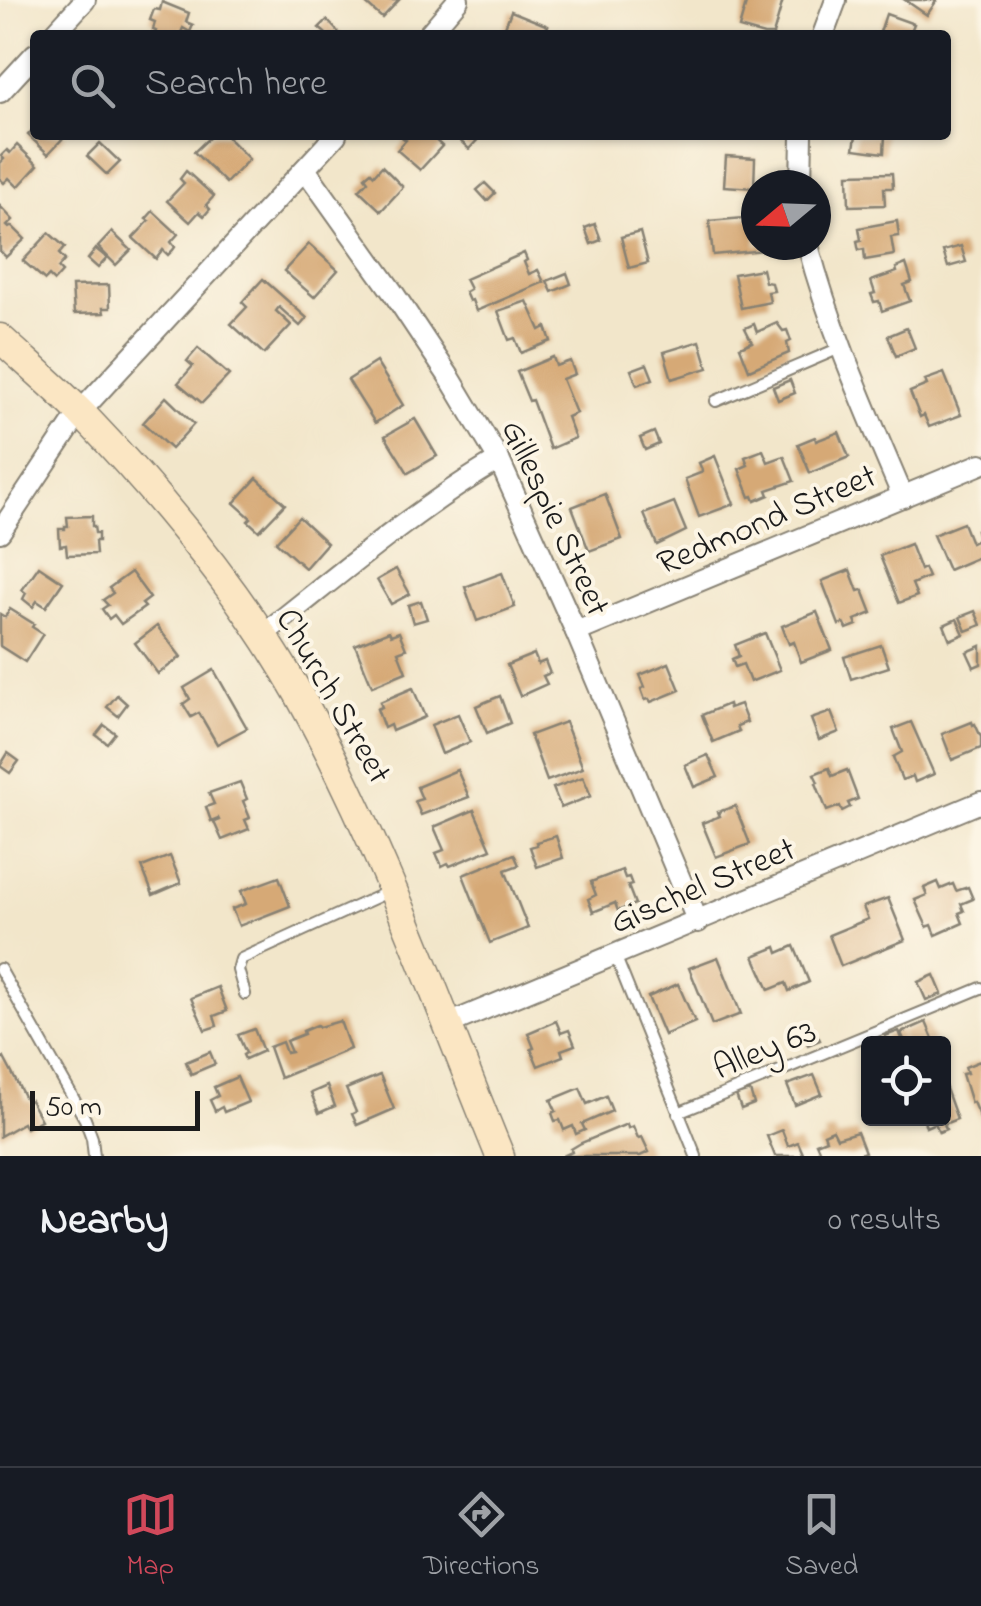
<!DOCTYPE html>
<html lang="en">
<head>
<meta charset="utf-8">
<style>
	body { margin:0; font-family:"Indie Flower",sans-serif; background:#20242c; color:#f1f3f6 }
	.controls { position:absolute; right:30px; bottom:30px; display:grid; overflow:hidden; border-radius:10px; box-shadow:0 2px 8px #0004 }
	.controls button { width:90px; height:90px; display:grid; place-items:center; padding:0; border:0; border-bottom:2px solid #363941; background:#171b24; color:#f1f3f6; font:50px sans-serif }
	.compass { position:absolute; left:741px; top:170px; width:90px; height:90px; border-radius:50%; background:#171b24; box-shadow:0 2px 8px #0004; rotate:251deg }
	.scale { position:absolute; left:30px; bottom:25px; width:170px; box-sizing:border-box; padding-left:10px; border:5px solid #1c1c1c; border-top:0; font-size:28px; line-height:35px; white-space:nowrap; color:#1c1c1c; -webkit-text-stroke:8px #fcf5e5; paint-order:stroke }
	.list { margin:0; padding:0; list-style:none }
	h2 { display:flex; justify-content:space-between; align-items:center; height:130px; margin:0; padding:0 40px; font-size:42px }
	h2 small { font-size:32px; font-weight:400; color:#9ea1a6 }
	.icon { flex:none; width:55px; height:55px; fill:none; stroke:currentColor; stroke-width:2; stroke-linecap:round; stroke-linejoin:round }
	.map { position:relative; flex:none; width:981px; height:1156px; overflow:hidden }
	.search { position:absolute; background:#171b24; box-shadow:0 2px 8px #0004; left:30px; right:30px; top:30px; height:110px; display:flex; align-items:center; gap:25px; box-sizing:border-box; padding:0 35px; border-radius:10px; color:#9ea1a6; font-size:38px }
	.sheet { height:310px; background:#171b24 }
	nav { display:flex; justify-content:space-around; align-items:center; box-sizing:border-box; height:140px; border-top:2px solid #363941; background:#171b24; font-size:28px; color:#9ea1a6 }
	nav a { display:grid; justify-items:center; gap:5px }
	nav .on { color:#d1495b }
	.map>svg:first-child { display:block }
	.building { fill:#d6a976 }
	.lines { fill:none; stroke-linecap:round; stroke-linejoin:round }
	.service-casing { stroke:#878173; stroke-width:14 }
	.minor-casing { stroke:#878173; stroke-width:24 }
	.secondary-casing { stroke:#878173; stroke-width:31 }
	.service { stroke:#fff; stroke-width:10 }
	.minor { stroke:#fff; stroke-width:20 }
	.secondary { stroke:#fbe6c3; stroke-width:28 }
	.labels { text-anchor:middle; stroke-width:8; stroke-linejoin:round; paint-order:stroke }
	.street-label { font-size:35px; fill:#1c1c1c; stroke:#fcf5e5 }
</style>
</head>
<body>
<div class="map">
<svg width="981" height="1156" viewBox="0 0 981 1156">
	<rect width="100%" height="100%" fill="#fcf5e5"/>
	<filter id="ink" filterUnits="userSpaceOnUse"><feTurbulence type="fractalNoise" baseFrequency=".01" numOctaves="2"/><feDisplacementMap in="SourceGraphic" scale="20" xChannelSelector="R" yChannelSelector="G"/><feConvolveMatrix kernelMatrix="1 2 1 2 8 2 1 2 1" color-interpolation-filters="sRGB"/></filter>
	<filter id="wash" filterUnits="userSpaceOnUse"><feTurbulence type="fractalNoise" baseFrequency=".0048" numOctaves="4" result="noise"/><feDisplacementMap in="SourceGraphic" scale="40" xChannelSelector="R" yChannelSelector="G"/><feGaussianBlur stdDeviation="2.25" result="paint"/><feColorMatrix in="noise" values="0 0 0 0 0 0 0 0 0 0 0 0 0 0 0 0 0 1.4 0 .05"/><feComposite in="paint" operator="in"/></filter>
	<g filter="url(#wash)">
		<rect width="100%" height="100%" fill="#f2e6ca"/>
		<g id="blocks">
			<g class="building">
				<path d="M362,0H399L382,18Z"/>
				<path d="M747,0H783L773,35H764L739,28Z"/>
				<path d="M905,0H937L927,15Z"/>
				<path d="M162,2L189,13L186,22L193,25L190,32L183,28L180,35H155L156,31L153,30L155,22L150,20L154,9L160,10Z"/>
				<path d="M511,11L548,26L544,35H502Z"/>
				<path d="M886,14L914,24L911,31L920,35H879Z"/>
				<path d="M327,20L341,35H327L324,32L319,28Z"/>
				<path d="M35,127V135H66L48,154L28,135Z"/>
				<path d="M212,135H231L228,138L249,159L226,183L194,152Z"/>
				<path d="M406,135H430L442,146L420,170L397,150L406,140L403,138Z"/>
				<path d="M454,135H482L469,149Z"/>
				<path d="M856,135H885L884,153L854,149Z"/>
				<path d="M100,143L120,162L107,175L87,156Z"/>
				<path d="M17,145L38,165L18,187L9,178L4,183L0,179V163L4,159L1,156L7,150L10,153Z"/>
				<path d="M726,156L755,158L754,188L724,186Z"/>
				<path d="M382,166L403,187L381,211L359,190L368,181L365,177L371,172L374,175Z"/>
				<path d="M186,171L214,196L206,205L210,209L204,216L199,212L190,222L167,201L184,183L180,179Z"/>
				<path d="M892,173L893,188H884L885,205L849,206L848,174Z"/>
				<path d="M485,183L495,193L487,201L477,190Z"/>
				<path d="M0,206L13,220L7,226L9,228L12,226L25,239L6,257L0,251Z"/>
				<path d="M153,211L178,234L171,242L175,247L173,250L168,255L163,250L156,259L133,238L149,221L146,219Z"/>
				<path d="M756,217V245H764V250L713,255L709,221Z"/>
				<path d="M897,221L899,236L891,237L894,255L865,260L864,249L859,250L858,247L857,241L861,240L859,228Z"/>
				<path d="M595,224L601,240L591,244L585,228Z"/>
				<path d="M112,232L131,250L116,265L98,247Z"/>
				<path d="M640,232L648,263L629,268L621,237Z"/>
				<path d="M49,233L65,247L59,254L65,260L58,268L62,272L54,281L49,276L45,280L23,261Z"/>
				<path d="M309,244L338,270L314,297L284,271Z"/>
				<path d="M961,246L966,262L948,267L943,251Z"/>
				<path d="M96,249L107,258L98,268L88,259Z"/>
				<path d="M524,253L527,260L524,262L529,274L538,270L544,282L476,311L472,300L469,301L465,292L470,289L465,279Z"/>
				<path d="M906,264L912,282L904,285L910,301L882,311L879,301L874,302L871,294L875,293L871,281L897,272L896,268Z"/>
				<path d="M762,269L765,282L772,283L774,291L768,292L770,302L741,308L734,274Z"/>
				<path d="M567,273L571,284L552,292L547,281Z"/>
				<path d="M263,279L307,318L300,326L279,307L276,311L291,325L264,354L231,324L247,307L242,302Z"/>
				<path d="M109,285L110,308H103L104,313L74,314L72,286Z"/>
				<path d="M527,301L540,330L546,327L551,341L521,353L515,338L509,340L498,311Z"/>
				<path d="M777,323L783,331L787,330L791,341L787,343L789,353L749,370L740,347L752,342L745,328L754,324L757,332Z"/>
				<path d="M907,328L915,348L896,356L888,336Z"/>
				<path d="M700,341L708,368L672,379L664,352Z"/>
				<path d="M198,348L229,375L202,403L178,383L193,366L187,361Z"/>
				<path d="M553,357L556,366L570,361L575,374L562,379L576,413L567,417L575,438L550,449L532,400L529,401L517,372Z"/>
				<path d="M376,362L403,405L375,423L348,380Z"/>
				<path d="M647,364L653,379L637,385L631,370Z"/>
				<path d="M944,373L961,415L929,427L924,415L920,417L910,392L927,385L925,380Z"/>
				<path d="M790,380L795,393L778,400L773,387Z"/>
				<path d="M166,397L194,424L171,449L143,423Z"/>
				<path d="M415,419L437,456L408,473L385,436Z"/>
				<path d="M654,432L659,444L645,450L640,438Z"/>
				<path d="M839,432L849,457L810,473L798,444L815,437L816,441Z"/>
				<path d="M763,450L768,462L784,456L794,481L767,490L769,495L755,501L753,496L750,497L739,469L748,465L745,457Z"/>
				<path d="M715,456L734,504L699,517L685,479L703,472L699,463Z"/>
				<path d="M257,478L285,504L259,531L248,521L251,518L234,503Z"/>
				<path d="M605,494L622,539L589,551L572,507Z"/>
				<path d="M674,502L686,531L657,545L644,514Z"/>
				<path d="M92,516V526H94L95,533H98V541H95L96,554L67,555L66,545L60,546L59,529H65V526H68L67,517Z"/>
				<path d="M299,517L327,543L305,568L276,542Z"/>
				<path d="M963,523L971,543L979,539L976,530L981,528V556L948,570L933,535Z"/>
				<path d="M910,544L920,570L924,568L928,577L912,584L917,596L899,603L880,556Z"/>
				<path d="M39,566L63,582L46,607L37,601L33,607L23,599L26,593L22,590Z"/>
				<path d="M396,569L410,594L391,604L377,580Z"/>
				<path d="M850,570L858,591L863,590L872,613L855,620L857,625L847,629L844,623L839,625L822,581Z"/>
				<path d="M131,572L150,598L142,604L145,607L121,624L114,615L109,619L102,609L108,605L103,600L113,593L109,588Z"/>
				<path d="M502,573L515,607L477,621L465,587Z"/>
				<path d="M421,601L427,619L413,623L408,605Z"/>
				<path d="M10,609L34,624L32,627L43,634L25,662L0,646V614L5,617Z"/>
				<path d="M975,611L981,625L966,631L960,617Z"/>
				<path d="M817,612L832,650L801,662L794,642L789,644L782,626Z"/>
				<path d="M957,619L964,634L950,640L944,625Z"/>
				<path d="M157,626L181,657L158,674L135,643Z"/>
				<path d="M389,631L391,635L399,632L406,649L398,652L406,672L372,686L355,645Z"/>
				<path d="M765,633L780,670L750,682L743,664L735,667L732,659L739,656L735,645Z"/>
				<path d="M881,645L889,667L851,679L844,657Z"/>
				<path d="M981,646V664L974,667L967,652Z"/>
				<path d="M534,654L538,664L545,661L549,671L550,673L543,676L547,684L520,696L507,665Z"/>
				<path d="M669,663L680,690L651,702L649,699L645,700L641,689L645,687L640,675Z"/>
				<path d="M214,670L247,728L217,744L199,713L191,717L183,704L190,699L184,688Z"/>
				<path d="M413,688L425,717L392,731L390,725L384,728L377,709L382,707L380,702Z"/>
				<path d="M117,695L127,704L118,716L107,707Z"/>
				<path d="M500,696L510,723L487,733L476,706Z"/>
				<path d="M728,704L729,708L740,704L747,722L737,726L739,731L713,742L702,715Z"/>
				<path d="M831,712L839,732L819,740L811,719Z"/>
				<path d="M458,714L470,742L442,754L431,725Z"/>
				<path d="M565,722L583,768L547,781L530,735Z"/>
				<path d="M911,722L934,774L915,782L913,776L902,780L893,757L902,752L893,729Z"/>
				<path d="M972,722L973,725L975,724L981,737V748L952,760L942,734Z"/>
				<path d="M104,725L115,733L107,743L96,735Z"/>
				<path d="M8,753L19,761L10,773L0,766Z"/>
				<path d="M708,755L718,777L694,787L685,765Z"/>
				<path d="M829,768L832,776L847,770L858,799L848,803L850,807L842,811L840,806L827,811L816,783L818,782L814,774Z"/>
				<path d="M457,770L469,797L421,815L415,801L422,799L417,787Z"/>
				<path d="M583,777L591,796L561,808L553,788Z"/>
				<path d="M240,782L247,799L243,801L250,818L245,820L249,829L222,840L214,822L219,820L218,818L211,821L206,807L214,804L209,793Z"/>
				<path d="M735,806L750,844L716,857L702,823L720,816L718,812Z"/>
				<path d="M474,810L491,849L450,866L448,863L442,866L436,853L444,850L434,827Z"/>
				<path d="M556,836L563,858L537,867L530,847L537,845L536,842Z"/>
				<path d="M514,854L519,865L505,870L528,928L490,943L463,875Z"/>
				<path d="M170,856L181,883L153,895L142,867Z"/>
				<path d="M622,870L625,878L629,877L632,885L628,886L635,904L618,911L615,903L593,912L588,899L596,895L591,882Z"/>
				<path d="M279,877L290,906L239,926L232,909L246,904L241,891Z"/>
				<path d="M938,882L941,889L953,884L956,891L968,887L973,899L961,904L964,911L959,913L963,923L936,935L932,925L927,927L915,900L927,895L924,888Z"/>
				<path d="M888,898L905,940L841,966L829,935L868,919L863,907Z"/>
				<path d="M794,946L809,982L789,991L786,983L769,990L754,956L776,947L778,953Z"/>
				<path d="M718,957L741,1014L712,1025L689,968Z"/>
				<path d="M934,975L942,994L926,1000L918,982Z"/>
				<path d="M678,984L695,1022L664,1035L648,997Z"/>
				<path d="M218,987L227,1011L214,1016L217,1026L205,1030L191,998Z"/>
				<path d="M340,1021L350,1049L280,1078L269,1047L282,1042L286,1053L291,1052L286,1041L304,1034L303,1031L317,1025L319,1027Z"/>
				<path d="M556,1021L561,1033L569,1030L575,1045L561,1050L563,1056L538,1066L531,1049L534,1048L528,1033Z"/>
				<path d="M926,1022L934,1041L927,1044H906L901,1033Z"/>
				<path d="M814,1027L820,1040L808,1045L802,1032Z"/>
				<path d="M254,1029L263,1051L245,1059L243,1055L246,1053L238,1035Z"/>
				<path d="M899,1031L904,1044H887L885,1036Z"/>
				<path d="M210,1052L215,1064L191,1074L186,1062Z"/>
				<path d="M4,1058L27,1102L30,1100L41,1120L26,1128L23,1123L0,1136V1061Z"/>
				<path d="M980,1061L981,1065V1121L973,1102L971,1103L962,1074L967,1073L965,1067Z"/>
				<path d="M380,1075L394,1109L357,1125L352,1114L356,1112L346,1089Z"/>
				<path d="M814,1075L822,1094L795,1105L787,1085Z"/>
				<path d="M237,1077L248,1102L224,1112L222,1107L215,1111L210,1100L218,1096L214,1087Z"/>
				<path d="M944,1083L957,1119L944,1124L946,1129L939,1132L935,1123L926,1127L923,1118H944Z"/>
				<path d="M327,1086L335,1106L319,1113L311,1093Z"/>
				<path d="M580,1088L587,1104L606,1096L612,1111L582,1124L585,1130L576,1134L573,1126L564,1130L560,1120L555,1121L552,1113L556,1111L551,1100Z"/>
				<path d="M750,1091L754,1104L741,1109L736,1095Z"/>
				<path d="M627,1124L628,1128L633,1126L638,1138L642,1137L649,1152L640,1156H563L572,1152L571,1149L581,1143Z"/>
				<path d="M782,1130L788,1146L798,1142L804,1156H775L767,1136Z"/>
				<path d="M833,1130L837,1138L857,1132L865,1152L855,1156H822L816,1143L826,1139L824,1134Z"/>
			</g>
		</g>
	</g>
	<g filter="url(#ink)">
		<use href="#blocks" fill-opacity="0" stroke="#878173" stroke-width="2.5"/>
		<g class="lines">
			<g class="service-casing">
				<g id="service">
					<path d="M716,401L840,348"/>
					<path d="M615,955L696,1156"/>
					<path d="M0,969L85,1119L92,1138L94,1156"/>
					<path d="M245,994L238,970L241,959L390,891"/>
					<path d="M678,1113L981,988"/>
				</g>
			</g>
			<g class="minor-casing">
				<g id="minor">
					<path d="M53,35L85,0"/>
					<path d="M428,35L458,0"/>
					<path d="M823,35L836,0"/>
					<path d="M0,92L35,54"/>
					<path d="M305,169L394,294L450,378L499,460L576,632L698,922"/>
					<path d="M801,185L802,135"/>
					<path d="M808,245C831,332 868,414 903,497"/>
					<path d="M0,532L80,412L336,135"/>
					<path d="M576,632L981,464"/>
					<path d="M261,636C339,575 414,510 499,460"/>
					<path d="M446,1025L981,802"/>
				</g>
			</g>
			<g class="secondary-casing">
				<path id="secondary" d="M0,338C28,364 57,388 83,415C167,503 255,610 311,717C386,856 440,1010 500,1156"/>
			</g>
			<use href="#service" class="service"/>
			<use href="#minor" class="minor"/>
			<use href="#secondary" class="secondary"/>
		</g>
	</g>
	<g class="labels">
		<g class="street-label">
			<text transform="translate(557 517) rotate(65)" y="12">Gillespie Street</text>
			<text transform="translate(766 518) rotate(-23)" y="12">Redmond Street</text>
			<text transform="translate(335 695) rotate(60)" y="12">Church Street</text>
			<text transform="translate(702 884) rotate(-23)" y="12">Gischel Street</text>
			<text transform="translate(764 1048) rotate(-22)" y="12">Alley 63</text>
		</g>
	</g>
</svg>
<div class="controls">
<button><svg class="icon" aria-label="locate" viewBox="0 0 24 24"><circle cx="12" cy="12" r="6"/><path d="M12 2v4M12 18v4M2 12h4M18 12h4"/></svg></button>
</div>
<svg class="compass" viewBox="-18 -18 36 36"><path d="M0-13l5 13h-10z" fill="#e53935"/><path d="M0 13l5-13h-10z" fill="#9ea1a6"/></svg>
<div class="scale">50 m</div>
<div class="search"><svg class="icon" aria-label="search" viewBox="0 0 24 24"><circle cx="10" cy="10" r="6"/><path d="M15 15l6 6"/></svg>Search here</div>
</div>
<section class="sheet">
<h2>Nearby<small>0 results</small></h2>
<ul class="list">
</ul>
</section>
<nav>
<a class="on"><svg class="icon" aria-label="map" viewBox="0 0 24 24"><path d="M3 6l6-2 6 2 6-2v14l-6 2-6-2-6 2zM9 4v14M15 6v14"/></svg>Map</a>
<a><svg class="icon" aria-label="directions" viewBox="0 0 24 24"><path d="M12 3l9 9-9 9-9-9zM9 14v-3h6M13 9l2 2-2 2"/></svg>Directions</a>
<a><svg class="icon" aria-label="saved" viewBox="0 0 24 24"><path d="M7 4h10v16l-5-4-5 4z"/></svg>Saved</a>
</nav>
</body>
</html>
